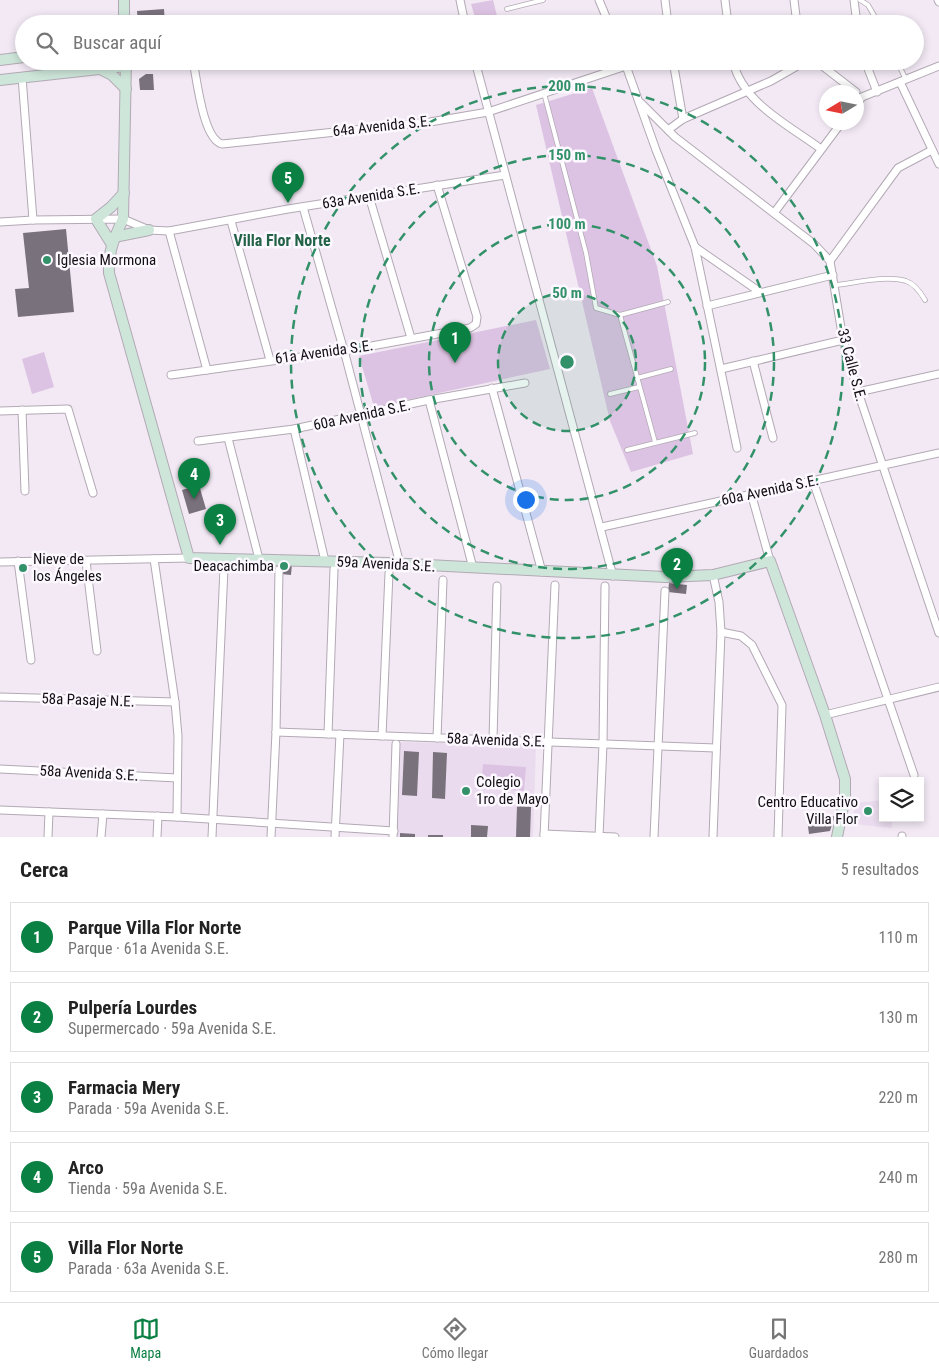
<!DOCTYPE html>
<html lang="es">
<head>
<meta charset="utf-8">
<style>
	body { margin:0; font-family:"Roboto Condensed",sans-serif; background:#f2f2f2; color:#222 }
	.controls { position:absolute; right:15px; bottom:15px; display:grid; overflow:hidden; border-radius:0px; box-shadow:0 2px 8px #0003 }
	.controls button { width:45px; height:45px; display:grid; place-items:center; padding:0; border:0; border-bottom:1px solid #e0e0e0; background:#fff; color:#222; font:25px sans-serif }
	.compass { position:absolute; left:819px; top:85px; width:45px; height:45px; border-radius:50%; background:#fff; box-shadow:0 2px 8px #0003; rotate:260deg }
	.you { position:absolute; left:525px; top:499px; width:18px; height:18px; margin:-12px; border:4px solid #fff; border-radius:50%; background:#1a73e8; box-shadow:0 0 0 8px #1a73e833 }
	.badge { display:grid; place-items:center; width:32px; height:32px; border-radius:50%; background:#0b8043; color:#fff; font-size:16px; font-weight:700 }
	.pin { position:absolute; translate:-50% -41px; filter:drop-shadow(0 1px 2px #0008) }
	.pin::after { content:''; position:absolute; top:26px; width:18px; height:15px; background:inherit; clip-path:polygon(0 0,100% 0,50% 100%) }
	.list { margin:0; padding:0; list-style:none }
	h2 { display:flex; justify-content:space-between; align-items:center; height:65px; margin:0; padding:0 20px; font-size:21px }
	h2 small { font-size:16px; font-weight:400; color:#767676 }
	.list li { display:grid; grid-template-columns:32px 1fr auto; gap:15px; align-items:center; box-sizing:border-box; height:70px; margin:0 10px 10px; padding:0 10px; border:1px solid #e0e0e0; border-radius:0px }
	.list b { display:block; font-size:19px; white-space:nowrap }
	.list p { margin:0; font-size:16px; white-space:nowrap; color:#767676 }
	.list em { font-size:16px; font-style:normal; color:#767676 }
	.icon { flex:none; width:28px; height:28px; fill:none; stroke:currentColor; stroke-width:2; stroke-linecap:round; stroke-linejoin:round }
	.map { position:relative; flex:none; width:939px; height:837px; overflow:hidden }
	.search { position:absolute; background:#fff; box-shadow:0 2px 8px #0003; left:15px; right:15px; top:15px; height:55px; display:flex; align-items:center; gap:12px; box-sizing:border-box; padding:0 18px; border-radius:28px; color:#767676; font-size:19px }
	.sheet { height:465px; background:#fff }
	nav { display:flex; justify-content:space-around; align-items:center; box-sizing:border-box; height:70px; border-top:1px solid #e0e0e0; background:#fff; font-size:14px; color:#767676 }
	nav a { display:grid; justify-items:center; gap:2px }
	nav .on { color:#0b8043 }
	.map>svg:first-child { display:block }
	.built { fill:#eadcee }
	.green { fill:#ddc3e3 }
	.building { fill:#79717b }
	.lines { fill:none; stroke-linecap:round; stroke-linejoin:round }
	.lane-casing { stroke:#b2a9b4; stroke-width:5.5 }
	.street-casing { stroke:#b2a9b4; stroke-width:9 }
	.secondary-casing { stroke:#b2a9b4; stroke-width:12 }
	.lane { stroke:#fff; stroke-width:4 }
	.street { stroke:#fff; stroke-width:7 }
	.secondary { stroke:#cee6da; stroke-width:10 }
	.ring { fill:none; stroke:#339169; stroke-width:2.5; stroke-dasharray:9 6 }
	.poi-dot { fill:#339169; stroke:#fdf8ff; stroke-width:2 }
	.labels { text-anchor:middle; stroke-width:5; stroke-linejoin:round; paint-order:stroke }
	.street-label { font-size:15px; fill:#110f12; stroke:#fdf8ff }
	.poi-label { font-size:15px; fill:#110f12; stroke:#fdf8ff; text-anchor:start }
	.neighbourhood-label { font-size:16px; font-weight:bold; fill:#226246; stroke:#fdf8ff }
	.centre { fill:#339169; stroke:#fdf8ff; stroke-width:2.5 }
	.ring-label { font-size:15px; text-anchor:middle; font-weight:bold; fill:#339169; stroke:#fdf8ff; stroke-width:5; stroke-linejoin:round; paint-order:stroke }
</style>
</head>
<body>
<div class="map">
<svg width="939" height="837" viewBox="0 0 939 837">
	<rect width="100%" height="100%" fill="#f2e9f4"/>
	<g class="built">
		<path d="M400,742L536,745L533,837H397Z"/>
		<path d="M883,800V818H892V828L853,824L855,803Z"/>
	</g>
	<g class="green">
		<path d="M493,0L499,24H477L471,4Z"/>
		<path d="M592,88L657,266L693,454L631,472L610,421L536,105Z"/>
		<path d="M536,320L550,369L374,407L359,356Z"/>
		<path d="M44,352L54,387L32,394L22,359Z"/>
		<path d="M483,764L526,767L524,791L481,788Z"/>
	</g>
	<g class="building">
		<path d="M164,9L165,24H138L137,11Z"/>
		<path d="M146,74H153L154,90H140L139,79Z"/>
		<path d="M66,229L74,312L18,317L15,289L29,288L23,233Z"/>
		<path d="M199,485L206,509L189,514L182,490Z"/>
		<path d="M282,563L292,564L291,575L281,574Z"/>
		<path d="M669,583L687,585L686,594L668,592Z"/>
		<path d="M404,751L419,752L417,796L402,795Z"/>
		<path d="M433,752L447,753L445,799L432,798Z"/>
		<path d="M517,806L531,807L530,837H516Z"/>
		<path d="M835,816L830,831L809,834L807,819Z"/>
		<path d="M471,825L488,826L487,837H471Z"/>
		<path d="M400,833L415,834V837H400Z"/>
		<rect x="428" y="835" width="15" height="2"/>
	</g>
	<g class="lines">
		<g class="lane-casing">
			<g id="lane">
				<path d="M860,0L868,5L879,24"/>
				<path d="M507,9L543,0"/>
				<path d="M897,61L906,80"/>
				<path d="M544,93L586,253L596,308L620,315L668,302"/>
				<path d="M835,285C856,283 885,275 906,281C915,284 921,293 925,300"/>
				<path d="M620,315L655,442"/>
				<path d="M637,378L671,369"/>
				<path d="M610,394L639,387"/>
				<path d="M627,450L695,433"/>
			</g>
		</g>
		<g class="street-casing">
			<g id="street">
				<path d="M460,0L465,24"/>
				<path d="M599,0L609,24"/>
				<path d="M665,0L668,24"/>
				<path d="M725,0L728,24"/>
				<path d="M794,0L797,24"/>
				<path d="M854,0L857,24"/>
				<path d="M938,0L939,2"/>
				<path d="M193,61C197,80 203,139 222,144L430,122L488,112L626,66"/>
				<path d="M475,61L613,576"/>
				<path d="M673,61L683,119"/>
				<path d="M733,61C742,103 789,125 821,149"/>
				<path d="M816,61L856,92"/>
				<path d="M865,61L877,92"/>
				<path d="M625,63L656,150L695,247L737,448"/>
				<path d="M126,66L138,61"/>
				<path d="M22,77L33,220"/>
				<path d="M900,82L939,164"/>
				<path d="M641,103L675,137L814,244L830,261"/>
				<path d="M856,105L862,97L939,66"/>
				<path d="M668,130L683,119L771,81L806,61"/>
				<path d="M369,196L411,338"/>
				<path d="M303,207L346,358L400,564"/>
				<path d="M774,213L842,122"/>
				<path d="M231,221L270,360"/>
				<path d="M0,222L33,220L123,219L149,230L169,231L288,209L505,175"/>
				<path d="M169,231L207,370"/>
				<path d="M695,247L760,292"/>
				<path d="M830,261L843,340L858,392L939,633"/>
				<path d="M830,261L898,168L932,150"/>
				<path d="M707,306L833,275"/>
				<path d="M753,361L773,438"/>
				<path d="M721,369L843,340"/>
				<path d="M171,375L344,351L470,328L476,324L477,317L437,185"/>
				<path d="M492,388L542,572"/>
				<path d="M858,392L939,374"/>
				<path d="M429,400L473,568"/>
				<path d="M22,410L25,491"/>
				<path d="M0,411L68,409L93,493"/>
				<path d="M294,429L325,561"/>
				<path d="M228,438L259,559"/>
				<path d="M198,441L294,429L429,400L525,383"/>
				<path d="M813,481L914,775"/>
				<path d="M751,493L770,561"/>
				<path d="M602,527L939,453"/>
				<path d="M154,559L175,702L178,736L177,817"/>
				<path d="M18,561L31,660"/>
				<path d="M86,561L97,651"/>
				<path d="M0,562L189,558"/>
				<path d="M721,632L741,636L752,645L782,705L778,837"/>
				<path d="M0,697L175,702"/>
				<path d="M825,715L939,687"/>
				<path d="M276,732L716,748"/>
				<path d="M328,734L334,569"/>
				<path d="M382,736L389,573"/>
				<path d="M437,738L443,580"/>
				<path d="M493,740L497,586"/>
				<path d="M0,769L177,778"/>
				<path d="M0,810L177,817L394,831"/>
				<path d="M544,834L615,837"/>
				<path d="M48,837L49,812"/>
				<path d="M101,837L103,814"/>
				<path d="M157,837L158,816"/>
				<path d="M212,837L224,568"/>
				<path d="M271,837L276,732L279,570"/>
				<path d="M335,837L340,734"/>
				<path d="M393,837L396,744"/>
				<path d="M544,837L555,585"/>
				<path d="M599,837L603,744L605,586"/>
				<path d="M654,837L665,591"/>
				<path d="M713,837L721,632L719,602L713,575"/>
				<path d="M902,837V836"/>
			</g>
		</g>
		<g class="secondary-casing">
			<g id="secondary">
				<path d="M124,0V24"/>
				<path d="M0,60L24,57"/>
				<path d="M126,61L123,219C114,238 108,252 109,273L189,558L389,563L665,577L713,575L770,561L825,715L845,779V797L837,837"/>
				<path d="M100,69L112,75L126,89"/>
				<path d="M0,80L126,66"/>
				<path d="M114,237L149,230"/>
				<path d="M111,243L96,219L111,207L124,193"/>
			</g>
		</g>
		<use href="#lane" class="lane"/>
		<use href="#street" class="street"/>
		<use href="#secondary" class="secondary"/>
	</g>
	<circle cx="567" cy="362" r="69" fill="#339169" fill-opacity=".12"/>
	<g class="ring">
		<circle cx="567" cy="362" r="69"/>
		<circle cx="567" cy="362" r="138"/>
		<circle cx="567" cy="362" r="207"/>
		<circle cx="567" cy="362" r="276"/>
	</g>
	<g class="poi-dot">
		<circle cx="47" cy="260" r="5"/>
		<circle cx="284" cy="566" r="5"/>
		<circle cx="23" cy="568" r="5"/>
		<circle cx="466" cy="791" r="5"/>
		<circle cx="868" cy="811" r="5"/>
	</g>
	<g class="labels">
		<g class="street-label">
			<text transform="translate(382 126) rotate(-6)" y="5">64a Avenida S.E.</text>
			<text transform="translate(371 196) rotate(-9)" y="5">63a Avenida S.E.</text>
			<text transform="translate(324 352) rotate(-8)" y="5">61a Avenida S.E.</text>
			<text transform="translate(852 365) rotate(75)" y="5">33 Calle S.E.</text>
			<text transform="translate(362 415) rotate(-12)" y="5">60a Avenida S.E.</text>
			<text transform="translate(770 490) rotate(-12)" y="5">60a Avenida S.E.</text>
			<text transform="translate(386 564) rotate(3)" y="5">59a Avenida S.E.</text>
			<text transform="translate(88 700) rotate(2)" y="5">58a Pasaje N.E.</text>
			<text transform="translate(496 740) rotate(2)" y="5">58a Avenida S.E.</text>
			<text transform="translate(89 773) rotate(3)" y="5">58a Avenida S.E.</text>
		</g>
		<g class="poi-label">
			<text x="57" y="265">Iglesia Mormona</text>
			<text x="33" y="564">Nieve de<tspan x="33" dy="17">los Ángeles</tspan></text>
			<text x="274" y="571" text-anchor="end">Deacachimba</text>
			<text x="476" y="787">Colegio<tspan x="476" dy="17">1ro de Mayo</tspan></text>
			<text x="858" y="807" text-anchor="end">Centro Educativo<tspan x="858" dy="17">Villa Flor</tspan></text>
		</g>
		<g class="neighbourhood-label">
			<text x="282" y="246">Villa Flor Norte</text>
		</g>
	</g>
	<circle cx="567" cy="362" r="8" class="centre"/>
	<g class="ring-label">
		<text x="567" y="91">200 m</text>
		<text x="567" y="160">150 m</text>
		<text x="567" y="229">100 m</text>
		<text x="567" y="298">50 m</text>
	</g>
</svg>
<div class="controls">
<button><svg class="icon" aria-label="layers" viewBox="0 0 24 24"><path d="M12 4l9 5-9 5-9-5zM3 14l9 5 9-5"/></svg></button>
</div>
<svg class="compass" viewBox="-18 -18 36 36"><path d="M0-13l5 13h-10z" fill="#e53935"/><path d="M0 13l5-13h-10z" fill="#767676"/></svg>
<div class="you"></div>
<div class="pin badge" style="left:455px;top:363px">1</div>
<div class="pin badge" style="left:677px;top:589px">2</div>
<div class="pin badge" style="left:220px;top:545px">3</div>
<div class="pin badge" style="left:194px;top:499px">4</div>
<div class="pin badge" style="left:288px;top:203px">5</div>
<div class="search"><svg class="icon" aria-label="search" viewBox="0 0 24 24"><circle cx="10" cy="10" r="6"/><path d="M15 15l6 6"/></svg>Buscar aquí</div>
</div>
<section class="sheet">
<h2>Cerca<small>5 resultados</small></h2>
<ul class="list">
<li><span class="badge">1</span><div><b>Parque Villa Flor Norte</b><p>Parque · 61a Avenida S.E.</p></div><em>110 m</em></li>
<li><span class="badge">2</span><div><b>Pulpería Lourdes</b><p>Supermercado · 59a Avenida S.E.</p></div><em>130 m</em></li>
<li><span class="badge">3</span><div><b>Farmacia Mery</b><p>Parada · 59a Avenida S.E.</p></div><em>220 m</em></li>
<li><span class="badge">4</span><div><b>Arco</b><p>Tienda · 59a Avenida S.E.</p></div><em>240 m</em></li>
<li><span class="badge">5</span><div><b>Villa Flor Norte</b><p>Parada · 63a Avenida S.E.</p></div><em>280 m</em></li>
</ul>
</section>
<nav>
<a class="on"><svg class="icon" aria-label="map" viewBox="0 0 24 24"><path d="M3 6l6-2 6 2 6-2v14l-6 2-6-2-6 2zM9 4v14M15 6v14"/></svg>Mapa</a>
<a><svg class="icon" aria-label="directions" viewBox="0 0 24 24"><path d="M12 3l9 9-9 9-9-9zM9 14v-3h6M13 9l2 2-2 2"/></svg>Cómo llegar</a>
<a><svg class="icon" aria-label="saved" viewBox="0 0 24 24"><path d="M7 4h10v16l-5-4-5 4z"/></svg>Guardados</a>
</nav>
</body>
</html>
